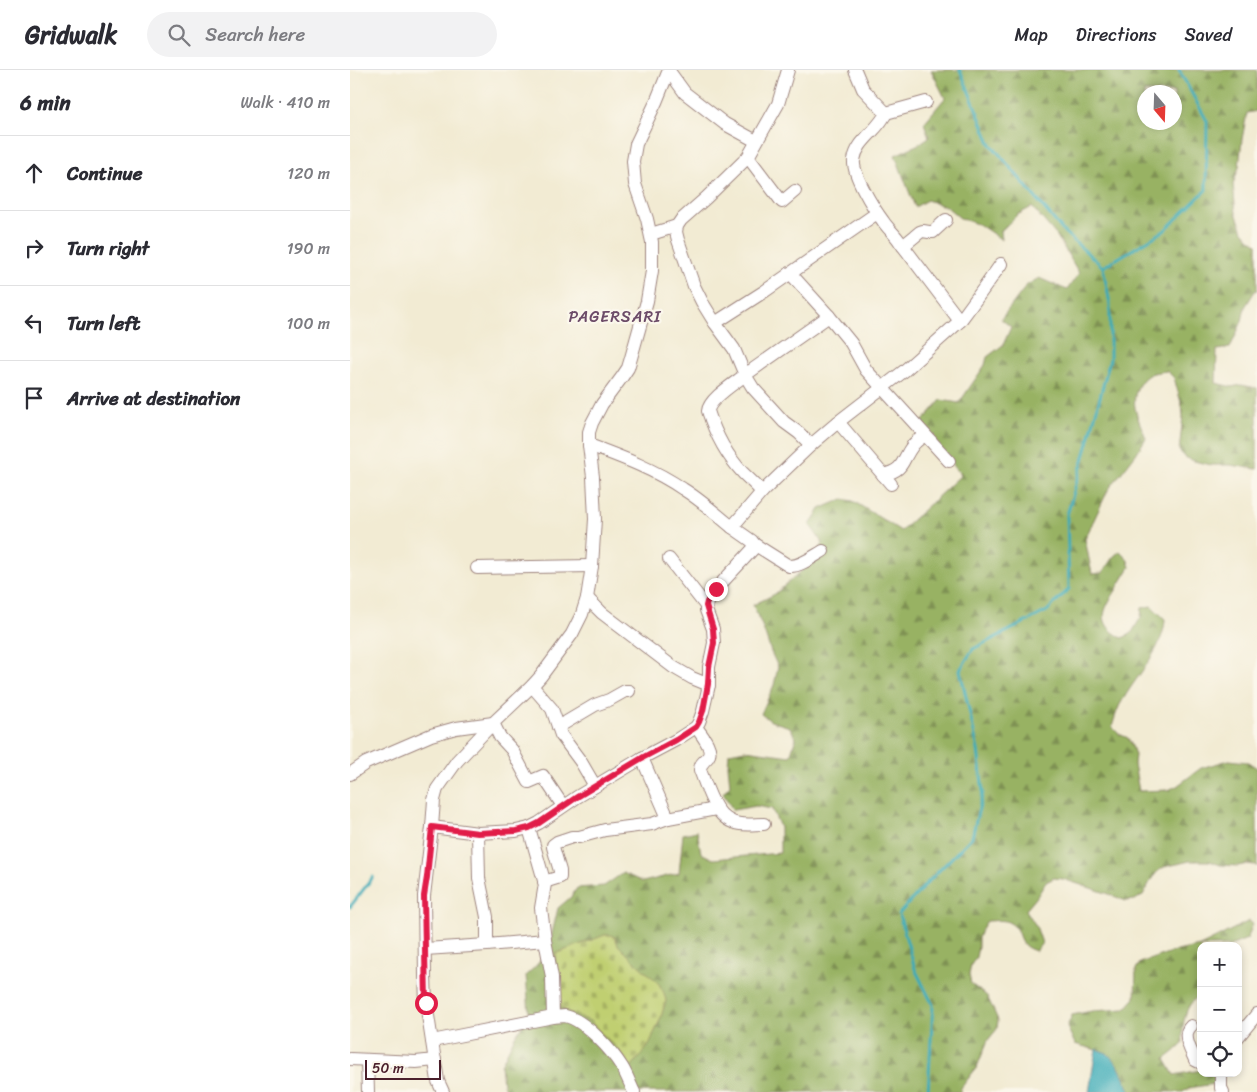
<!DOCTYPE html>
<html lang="en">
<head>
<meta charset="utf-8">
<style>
	body { margin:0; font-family:Sriracha,sans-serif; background:#f2f2f3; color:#2b2b33 }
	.controls { position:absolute; right:15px; bottom:15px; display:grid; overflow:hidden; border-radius:10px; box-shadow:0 2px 8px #0003 }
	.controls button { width:45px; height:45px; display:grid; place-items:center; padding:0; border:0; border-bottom:1px solid #e1e1e2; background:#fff; color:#2b2b33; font:25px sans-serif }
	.compass { position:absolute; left:787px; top:15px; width:45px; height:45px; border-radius:50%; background:#fff; box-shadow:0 2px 8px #0003; rotate:161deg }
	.scale { position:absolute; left:15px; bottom:12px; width:76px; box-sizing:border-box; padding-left:5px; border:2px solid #4a1f2b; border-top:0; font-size:14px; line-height:18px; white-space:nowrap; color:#4a1f2b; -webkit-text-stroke:4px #fbf7ec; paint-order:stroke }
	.stop { position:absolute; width:15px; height:15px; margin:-11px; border:4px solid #e11d48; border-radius:50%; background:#fff }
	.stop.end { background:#e11d48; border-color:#fff; box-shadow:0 1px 5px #0008 }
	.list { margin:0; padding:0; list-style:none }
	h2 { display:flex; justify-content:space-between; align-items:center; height:65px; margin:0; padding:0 20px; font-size:21px }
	h2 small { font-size:16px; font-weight:400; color:#7c7c81 }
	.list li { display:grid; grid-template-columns:32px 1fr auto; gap:15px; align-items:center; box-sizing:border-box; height:75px; padding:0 20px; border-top:1px solid #e1e1e2 }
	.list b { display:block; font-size:19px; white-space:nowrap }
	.list em { font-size:16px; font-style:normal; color:#7c7c81 }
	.icon { flex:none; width:28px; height:28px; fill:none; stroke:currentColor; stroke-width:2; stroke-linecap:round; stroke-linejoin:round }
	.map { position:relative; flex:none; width:907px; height:1022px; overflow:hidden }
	header { display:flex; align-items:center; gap:30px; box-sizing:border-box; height:70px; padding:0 25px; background:#fff; border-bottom:1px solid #e1e1e2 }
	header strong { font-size:24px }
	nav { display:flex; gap:28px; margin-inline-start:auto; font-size:18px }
	.search { width:350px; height:45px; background:#f2f2f3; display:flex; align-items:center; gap:12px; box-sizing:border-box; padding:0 18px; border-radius:28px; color:#7c7c81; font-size:19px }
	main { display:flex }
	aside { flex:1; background:#fff }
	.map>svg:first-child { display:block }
	.forest { fill:url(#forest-firs); stroke:#716847; fill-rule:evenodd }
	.cemetery { fill:url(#cemetery-stones); stroke:#85774e }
	.water { fill:#3aabb7; stroke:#426571 }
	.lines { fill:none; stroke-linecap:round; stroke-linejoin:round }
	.stream { stroke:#3aabb7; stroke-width:3 }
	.minor-casing { stroke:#9e857f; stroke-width:14 }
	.minor { stroke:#fff; stroke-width:12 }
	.route { stroke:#e11d48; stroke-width:6 }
	.labels { text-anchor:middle; stroke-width:4.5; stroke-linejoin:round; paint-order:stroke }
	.quarter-label { font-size:16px; letter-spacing:1px; fill:#6c4b68; stroke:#fbf7ec }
</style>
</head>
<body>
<header>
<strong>Gridwalk</strong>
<div class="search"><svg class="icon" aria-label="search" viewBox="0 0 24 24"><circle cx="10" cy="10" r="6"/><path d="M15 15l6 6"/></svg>Search here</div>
<nav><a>Map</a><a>Directions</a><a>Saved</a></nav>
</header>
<main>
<aside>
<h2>6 min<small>Walk · 410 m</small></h2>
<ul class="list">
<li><svg class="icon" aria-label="ahead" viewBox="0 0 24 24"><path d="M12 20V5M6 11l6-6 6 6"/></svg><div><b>Continue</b></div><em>120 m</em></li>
<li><svg class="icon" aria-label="right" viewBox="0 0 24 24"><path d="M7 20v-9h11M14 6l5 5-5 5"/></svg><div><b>Turn right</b></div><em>190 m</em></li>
<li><svg class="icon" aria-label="left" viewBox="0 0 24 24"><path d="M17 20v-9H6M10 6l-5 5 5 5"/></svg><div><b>Turn left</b></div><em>100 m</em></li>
<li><svg class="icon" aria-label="arrive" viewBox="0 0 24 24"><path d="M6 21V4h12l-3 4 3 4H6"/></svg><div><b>Arrive at destination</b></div></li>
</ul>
</aside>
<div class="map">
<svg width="907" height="1022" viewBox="0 0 907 1022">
	<defs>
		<pattern id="forest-firs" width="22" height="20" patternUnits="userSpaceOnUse" patternTransform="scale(1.25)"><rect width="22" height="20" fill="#98b263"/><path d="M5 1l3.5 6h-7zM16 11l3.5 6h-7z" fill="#7e9052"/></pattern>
		<pattern id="cemetery-stones" width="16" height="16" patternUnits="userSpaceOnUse" patternTransform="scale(1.25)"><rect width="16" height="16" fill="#c0cf71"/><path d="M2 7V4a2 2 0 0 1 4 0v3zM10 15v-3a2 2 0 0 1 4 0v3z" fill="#a6b162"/></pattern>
	</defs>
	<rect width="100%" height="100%" fill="#fbf7ec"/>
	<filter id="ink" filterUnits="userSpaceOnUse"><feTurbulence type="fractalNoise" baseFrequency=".02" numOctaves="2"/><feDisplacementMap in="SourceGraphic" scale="10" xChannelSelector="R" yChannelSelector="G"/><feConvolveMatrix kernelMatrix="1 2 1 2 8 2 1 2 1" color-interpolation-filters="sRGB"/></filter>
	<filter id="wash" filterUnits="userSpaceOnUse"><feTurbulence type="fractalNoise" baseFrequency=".0096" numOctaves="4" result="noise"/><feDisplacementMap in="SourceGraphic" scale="20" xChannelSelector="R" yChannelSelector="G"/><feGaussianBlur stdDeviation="1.12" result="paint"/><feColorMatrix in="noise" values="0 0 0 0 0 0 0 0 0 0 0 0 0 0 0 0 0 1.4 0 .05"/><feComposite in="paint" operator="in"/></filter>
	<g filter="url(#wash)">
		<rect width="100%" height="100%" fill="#f2ebd3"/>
		<g class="forest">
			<path d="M581,0H907V41L897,43L892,69L889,97L883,114L886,143L893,161L900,169L907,174V220L905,221L895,237L892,251L880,278L867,280L866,313L882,317L891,315L907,318V399L880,395H861L844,391L835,387L829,381L833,346L832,336L824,308L817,301C810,302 803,302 797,306C787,313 783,326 785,338C787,348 792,358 796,368L786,384L758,420L735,469L742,504L752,503L763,487L770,481L777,488L780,497C775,505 770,513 765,522C752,541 747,554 772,568L781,564L791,547L792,538L801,536L815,549C814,578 788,604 774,628C768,636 765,647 762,657L769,664L778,668L782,676L785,685L784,694L789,721L818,720L827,716L851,698L879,690L898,692L907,698V797L905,795L897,794L888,796L870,795L860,791H840L814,797L807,802L801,810L793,825L785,830L776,831L759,824L713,809L704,808L696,812L686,828L676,840L686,856L692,873L686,881C664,875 673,860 660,853C654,849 644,851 637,851L631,860L628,868V877L626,887L621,895L619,905L621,914L637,926L648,950L647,959L638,970L627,997L611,1018L610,1022H156L153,1014L151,995L164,968L179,944L176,905L185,897L198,881L208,838L221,827L227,818L254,816L273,803L293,812L329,803L333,764L347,761L351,783L363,789L430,783V757L422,739L406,736L383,740L373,723L380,715L378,695L379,683L395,680L440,686L446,668L440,657L421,651L411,644L424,615L428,597L421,582L413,558L403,535L425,524L456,497L473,474L460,455L470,439L493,429L503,431L551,461L611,405L575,359L573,351L591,330L609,333L635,295L637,287L653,275L661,257L651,249L677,215L689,208L717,220L729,203L707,166L682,137L667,145L651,161L652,170L630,155L610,148L597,137L577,130L565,137L545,85L569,74L579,67L574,53L595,28ZM794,22H824V52H794Z"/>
			<path d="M899,851L903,854L897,869L880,876H851V925C848,927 846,928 844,930C833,940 832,961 833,974L823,983L815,989L824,1005L851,1000V1003H865L864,1014L839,1018L833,1022H781L757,983L725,974L717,957L722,945L742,941L775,939L785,928L786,899L790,893L818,883L850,876Z"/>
		</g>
		<path class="cemetery" d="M255,865H260L265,867L268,875L287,894L302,907L309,914L314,923L316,931L310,950L298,977L281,997L268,979L249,961L240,951L219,943L211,938L205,884Z"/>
		<path class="water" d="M746,979L757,983L768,995L781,1022H739Z"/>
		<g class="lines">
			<g class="stream">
				<path d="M753,197L814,161L856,120L857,51L829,0"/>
				<path d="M0,837L23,807"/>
				<path d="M578,1022L583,935L565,899L549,844L575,815L622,767L633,722L628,680L610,600L623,579L697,541L719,519L717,445L738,373L760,289V234L753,197L714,162L640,73L610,0"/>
			</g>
		</g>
	</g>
	<g filter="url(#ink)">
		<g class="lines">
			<g class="minor-casing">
				<g id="minor">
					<path d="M505,0L513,19L536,43C528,61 507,70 504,90C502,104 524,139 533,151C538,159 545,164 550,172C570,198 590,225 610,251C624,232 638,213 651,194"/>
					<path d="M319,1L335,23L375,54L406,71"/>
					<path d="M536,43L576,32"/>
					<path d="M398,87L432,132L445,121"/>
					<path d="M301,164L327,156"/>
					<path d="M553,176L570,162L573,161L579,162H583L596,150"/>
					<path d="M440,203L479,246L501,273L516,300L599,391"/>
					<path d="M365,253L415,221L527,143"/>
					<path d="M488,352L541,414"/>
					<path d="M239,375C271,387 304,399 333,419C351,430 366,444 382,457L412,422L461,375L488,352L554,301L610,251"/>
					<path d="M461,375L449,363L434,352L403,318L395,305L479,246"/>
					<path d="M533,405C556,399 550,392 563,375C566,371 571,368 575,365"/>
					<path d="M412,422C406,415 399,409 393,403C377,386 365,363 358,341C359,329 385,313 395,305L384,279L365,253L352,232L344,216L328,170L326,162L327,156L331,150L356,128L398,87L428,34L438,0"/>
					<path d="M404,474L439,496C450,497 464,486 473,481"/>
					<path d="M319,489L356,536"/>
					<path d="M127,498L242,496"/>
					<path d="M237,528L252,543L323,597L342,608L359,615"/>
					<path d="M182,616L202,639L211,665L231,692L245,716"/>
					<path d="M208,657L245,635L259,630L275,621H279"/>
					<path d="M346,657C351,664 364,679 358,687C354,692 350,693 350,700C358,720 365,751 390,754C398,755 406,754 414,754"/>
					<path d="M0,704L16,693L81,665L106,658L143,653L150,667L162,680L179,712L193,706L213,736"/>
					<path d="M318,748L366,739"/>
					<path d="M82,757L128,763L166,761L179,758L189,753L227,727L292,688L326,670L346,657L349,652L353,641L359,615V597L364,573L363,559L356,540L357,532L366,519L403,479L404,474L402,471L382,457"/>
					<path d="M179,758L195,814L191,838L195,870L202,907L203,947"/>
					<path d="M194,812L210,807V801L203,777V775L207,772L222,767H229L255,760L302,754L318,748L292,688"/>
					<path d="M137,875L195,870"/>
					<path d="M75,879L137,875V847L129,808L128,763"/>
					<path d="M841,956C831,965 841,980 845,990L851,993"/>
					<path d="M888,967L907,944"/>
					<path d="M82,971L203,947C206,947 211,946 215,946C235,950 262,981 272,997C277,1005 280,1014 284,1022"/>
					<path d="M0,989L66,992L85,990"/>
					<path d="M17,991L18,1022"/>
					<path d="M871,1003V1018L873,1022"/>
					<path d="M93,1022L88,1011L79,952L76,933L75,906L74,826L82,757L84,730L87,719L107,691L143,653L182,616L191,606L222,564L232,544L237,528L242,496L245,449L243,407L239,375V362L242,353L252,334L272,307L278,298L281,288L297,231L302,201V172L297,149L285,114L283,91L286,74L306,32L319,0"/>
				</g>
			</g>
			<use href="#minor" class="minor"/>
		</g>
	</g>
	<g class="lines" filter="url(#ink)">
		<path class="route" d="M76,933L74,826L77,807L82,757L128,763L166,761L179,758L189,753L227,727L292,688L326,670L346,657L349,652L353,641L358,614L359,597L364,573L363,559L356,536L357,532L366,519"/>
	</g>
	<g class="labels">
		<g class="quarter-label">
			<text x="265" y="252">PAGERSARI</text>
		</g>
	</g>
</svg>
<div class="controls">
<button>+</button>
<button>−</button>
<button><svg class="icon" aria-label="locate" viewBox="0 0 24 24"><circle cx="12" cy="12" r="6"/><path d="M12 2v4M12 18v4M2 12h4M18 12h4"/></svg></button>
</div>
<svg class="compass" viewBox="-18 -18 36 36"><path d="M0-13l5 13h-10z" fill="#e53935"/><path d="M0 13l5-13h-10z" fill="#7c7c81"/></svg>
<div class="scale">50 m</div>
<div class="stop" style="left:76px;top:933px"></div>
<div class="stop end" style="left:366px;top:519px"></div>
</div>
</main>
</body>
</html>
